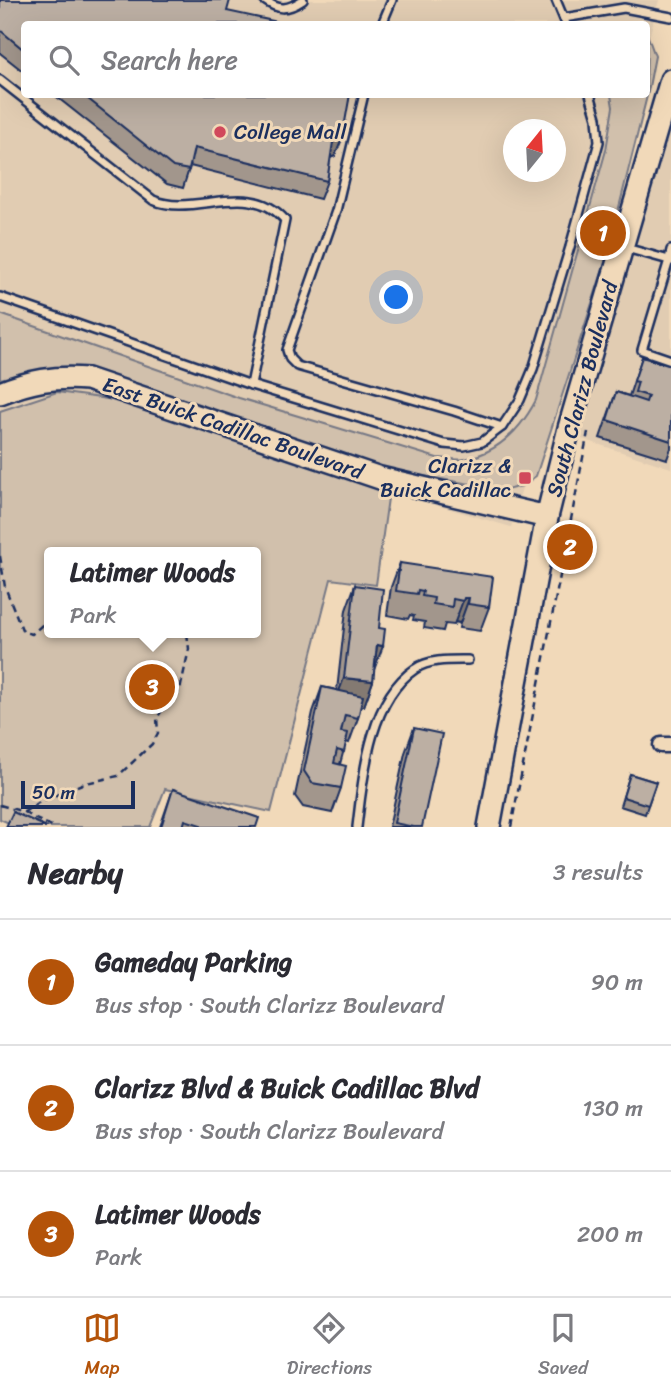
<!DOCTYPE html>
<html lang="en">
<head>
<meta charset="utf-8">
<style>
	body { margin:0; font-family:Sriracha,sans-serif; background:#f7f7f7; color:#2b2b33 }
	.compass { position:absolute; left:503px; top:119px; width:63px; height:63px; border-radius:50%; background:#fff; box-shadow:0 7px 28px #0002; rotate:18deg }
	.scale { position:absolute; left:21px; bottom:18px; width:114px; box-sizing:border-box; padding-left:7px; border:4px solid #1b2f5e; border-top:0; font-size:19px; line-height:24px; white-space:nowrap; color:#1b2f5e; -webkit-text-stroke:5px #f1d9b9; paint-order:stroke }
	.you { position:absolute; left:397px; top:298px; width:24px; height:24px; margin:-18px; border:5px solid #fff; border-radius:50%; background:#1a73e8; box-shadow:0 0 0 10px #1a73e833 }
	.badge { display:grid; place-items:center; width:46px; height:46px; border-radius:50%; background:#b45309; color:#fff; font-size:23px; font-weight:700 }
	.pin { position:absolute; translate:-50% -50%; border:4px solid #fff; box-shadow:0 2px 7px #0006 }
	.popup { position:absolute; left:44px; top:547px; width:217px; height:91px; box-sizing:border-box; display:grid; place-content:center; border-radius:7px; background:#fff; filter:drop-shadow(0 2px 5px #0005); font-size:23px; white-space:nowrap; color:#7c7c81 }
	.popup b { font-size:26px; color:#2b2b33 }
	.popup::after { content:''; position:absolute; left:50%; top:100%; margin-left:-14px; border:14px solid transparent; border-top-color:#fff }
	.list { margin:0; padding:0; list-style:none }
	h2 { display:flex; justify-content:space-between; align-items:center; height:91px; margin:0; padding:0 28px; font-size:30px }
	h2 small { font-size:23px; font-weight:400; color:#7c7c81 }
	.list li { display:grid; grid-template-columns:46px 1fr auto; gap:21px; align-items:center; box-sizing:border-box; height:126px; padding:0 28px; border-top:2px solid #e1e1e2 }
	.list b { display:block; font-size:26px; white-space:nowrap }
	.list p { margin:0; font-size:23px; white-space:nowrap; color:#7c7c81 }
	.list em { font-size:23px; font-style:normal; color:#7c7c81 }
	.icon { flex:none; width:38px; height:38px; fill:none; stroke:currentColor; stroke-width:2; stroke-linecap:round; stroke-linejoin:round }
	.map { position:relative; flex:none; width:671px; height:827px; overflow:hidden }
	.search { position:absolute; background:#fff; box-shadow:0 7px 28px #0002; left:21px; right:21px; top:21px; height:77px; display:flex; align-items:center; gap:18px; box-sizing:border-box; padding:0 24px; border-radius:7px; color:#7c7c81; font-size:26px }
	.sheet { height:469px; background:#fff }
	nav { display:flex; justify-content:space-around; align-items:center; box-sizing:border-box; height:98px; border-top:2px solid #e1e1e2; background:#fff; font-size:19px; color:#7c7c81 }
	nav a { display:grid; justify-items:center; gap:4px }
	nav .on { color:#b45309 }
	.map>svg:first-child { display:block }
	.built { fill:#e1ccb2; fill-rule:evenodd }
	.green { fill:#d1c0ac; stroke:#767885; stroke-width:2; fill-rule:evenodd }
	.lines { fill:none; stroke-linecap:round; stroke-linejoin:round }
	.lane-casing { stroke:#1b2f5e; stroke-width:12 }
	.street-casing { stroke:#1b2f5e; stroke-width:19 }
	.secondary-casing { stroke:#1b2f5e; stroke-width:26 }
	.path { stroke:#1b2f5e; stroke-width:2.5; stroke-dasharray:7 5; stroke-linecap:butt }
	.lane { stroke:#f1d9b9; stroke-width:7 }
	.street { stroke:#f1d9b9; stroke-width:14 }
	.secondary { stroke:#f1d9b9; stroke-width:21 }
	.wall { fill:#a2968c; stroke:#1b2f5e; stroke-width:2 }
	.shaded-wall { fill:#847a72; stroke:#1b2f5e; stroke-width:2 }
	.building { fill:#bcafa3; stroke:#1b2f5e; stroke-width:2 }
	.poi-dot { fill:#d1495b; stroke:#f1d9b9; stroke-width:2.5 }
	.labels { text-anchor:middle; stroke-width:6; stroke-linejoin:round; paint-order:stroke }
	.poi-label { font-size:21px; fill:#1b2f5e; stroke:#f1d9b9; text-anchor:start }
	.street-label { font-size:21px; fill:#1b2f5e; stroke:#f1d9b9 }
</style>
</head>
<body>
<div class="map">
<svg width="671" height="827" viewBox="0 0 671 827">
	<rect width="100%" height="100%" fill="#f1d9b9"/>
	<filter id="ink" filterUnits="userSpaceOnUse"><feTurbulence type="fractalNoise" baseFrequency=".0143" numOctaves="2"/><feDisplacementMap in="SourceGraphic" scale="14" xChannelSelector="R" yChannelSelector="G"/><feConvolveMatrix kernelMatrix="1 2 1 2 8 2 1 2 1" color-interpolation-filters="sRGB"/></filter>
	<g filter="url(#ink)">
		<g class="built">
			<path d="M0,0H659L647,46L646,24H24V94L633,95L511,527L389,491L136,403L57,392L0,411ZM514,130H556V172H514Z"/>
			<path d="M671,127V468L579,438L631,242Z"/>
		</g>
		<g class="green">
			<path d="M647,34L655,56L648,92L605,263L536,476L522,486L506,490L387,470L87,370L43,369L0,379V314L239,398L437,458C446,458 457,461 465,459C499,452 521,429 536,400L606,150L613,107L611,95L646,94Z"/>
			<path d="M57,392L136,403L389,491L376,585L331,579L271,812L165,789L150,827H18L0,819V411ZM49,552H255V633H49Z"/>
		</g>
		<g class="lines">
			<g class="lane-casing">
				<g id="lane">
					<path d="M264,0C279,11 288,10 303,0"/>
					<path d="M556,0L566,24"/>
					<path d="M564,18L624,8L671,17"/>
					<path d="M382,24L392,0"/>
					<path d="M0,80L153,200C194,218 249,178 285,220L251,385"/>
					<path d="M364,94L336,211L287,350L290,359L297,366L454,411L502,427"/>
					<path d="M626,248L669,260L671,250"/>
					<path d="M671,261L669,260L642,350L671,360"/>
					<path d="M0,297L251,385L444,444L464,446L482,442L502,427L520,400L533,369L570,247L599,142L597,118L590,94"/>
					<path d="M357,827C363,777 369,700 415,669C429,659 451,660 468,660"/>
				</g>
			</g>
			<g class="street-casing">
				<path id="street" d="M661,745H671"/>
			</g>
			<g class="secondary-casing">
				<g id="secondary">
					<path d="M0,393C30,381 55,376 87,379L380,478L547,517"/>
					<path d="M489,827L547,517L569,428L671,80"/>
				</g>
			</g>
			<g class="path">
				<path d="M0,556L5,587L23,632L32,634L49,619"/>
				<path d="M49,567V580"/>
				<path d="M0,805L24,812L38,803L82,784L118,776L152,744L158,733L157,718L164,707L172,700L180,690L189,649L187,633"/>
				<path d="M24,812L31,817L54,827"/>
				<path d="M511,827L588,432"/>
			</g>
			<use href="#lane" class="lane"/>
			<use href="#street" class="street"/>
			<use href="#secondary" class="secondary"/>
		</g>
		<g class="wall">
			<path d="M0,0L227,11L24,24V72L0,53Z"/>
			<path d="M53,94H350L335,156L330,158L327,181L320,199L190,166L183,188L167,184Z"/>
			<path d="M642,357L671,366V448L667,459L600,438L616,392L629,396Z"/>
			<path d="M400,563L489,607L480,631L459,628L460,623L455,622L454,625L445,624L443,631L424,628L425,622L413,620L414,616L410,615L408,619L387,615L391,587Z"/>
			<path d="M355,585L374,670L373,681L364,706L361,705L358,718L349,743L346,742L340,764L341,788L332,813L303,807L295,796L313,712L322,687L337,690L346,610Z"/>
			<path d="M414,728L422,827H389L405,753Z"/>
			<path d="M630,774L656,782L645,814L620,806Z"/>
			<path d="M173,789L256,827H160Z"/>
		</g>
		<g class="shaded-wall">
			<path d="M342,139L335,156L327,159L333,142Z"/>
			<path d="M464,598H469L460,623L455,622Z"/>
			<path d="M377,645L383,646L374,670Z"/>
			<path d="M344,678L373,681L364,706L335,702Z"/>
		</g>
		<g class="building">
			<path d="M0,0H230L227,11L287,24H24V50L0,30Z"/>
			<path d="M82,94H350L342,139L333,142L327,181L194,148L189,170L173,167Z"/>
			<path d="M642,357L671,366V441L607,420L616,392L646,402L648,396L635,392L638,382L634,381Z"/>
			<path d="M400,563L493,577L489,607L468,604L469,598H464L463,601L453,599L452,607L433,604L434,598L422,596L423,591L418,590L417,594L396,591Z"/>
			<path d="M355,585L383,589L379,628L385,629L383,646L377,645L373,681L344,678Z"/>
			<path d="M322,687L363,696L358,718L345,715L341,732L348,733L344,752L337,750L334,763L346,766L341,788L312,783L304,771Z"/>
			<path d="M414,728L442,734L422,827H414L394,823Z"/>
			<path d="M630,774L656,782L648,805L623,797Z"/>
			<path d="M173,789L259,818L256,827H200L201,825L185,820L183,827H161Z"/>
			<path d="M13,812L47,827H6Z"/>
		</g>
	</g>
	<g class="poi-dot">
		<circle cx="220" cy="132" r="7"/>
		<rect x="518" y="471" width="14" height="14" rx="3.5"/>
	</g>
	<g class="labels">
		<g class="poi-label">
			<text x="234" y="139">College Mall</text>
			<text x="511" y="473" text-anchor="end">Clarizz &amp;<tspan x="511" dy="24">Buick Cadillac</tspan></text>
		</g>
		<g class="street-label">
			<text transform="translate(582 389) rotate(-75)" y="7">South Clarizz Boulevard</text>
			<text transform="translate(233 428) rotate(19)" y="7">East Buick Cadillac Boulevard</text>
		</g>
	</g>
</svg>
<svg class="compass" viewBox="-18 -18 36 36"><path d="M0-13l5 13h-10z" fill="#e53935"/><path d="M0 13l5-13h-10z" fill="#7c7c81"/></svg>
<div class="scale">50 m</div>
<div class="you"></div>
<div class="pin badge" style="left:603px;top:233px">1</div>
<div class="pin badge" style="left:570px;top:547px">2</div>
<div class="pin badge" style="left:152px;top:687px">3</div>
<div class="popup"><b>Latimer Woods</b>Park</div>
<div class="search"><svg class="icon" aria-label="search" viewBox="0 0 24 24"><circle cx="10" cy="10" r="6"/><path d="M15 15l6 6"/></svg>Search here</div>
</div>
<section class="sheet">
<h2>Nearby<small>3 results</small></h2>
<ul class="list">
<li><span class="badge">1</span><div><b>Gameday Parking</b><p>Bus stop · South Clarizz Boulevard</p></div><em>90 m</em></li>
<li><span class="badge">2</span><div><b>Clarizz Blvd &amp; Buick Cadillac Blvd</b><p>Bus stop · South Clarizz Boulevard</p></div><em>130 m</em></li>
<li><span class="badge">3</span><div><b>Latimer Woods</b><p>Park</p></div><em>200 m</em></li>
</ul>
</section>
<nav>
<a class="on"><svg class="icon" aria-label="map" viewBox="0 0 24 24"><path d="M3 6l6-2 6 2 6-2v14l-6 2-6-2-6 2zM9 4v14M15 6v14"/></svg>Map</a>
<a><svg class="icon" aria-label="directions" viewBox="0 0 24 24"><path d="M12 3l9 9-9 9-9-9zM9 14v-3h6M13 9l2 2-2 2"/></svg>Directions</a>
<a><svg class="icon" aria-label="saved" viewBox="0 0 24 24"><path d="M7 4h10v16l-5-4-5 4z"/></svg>Saved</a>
</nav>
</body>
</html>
